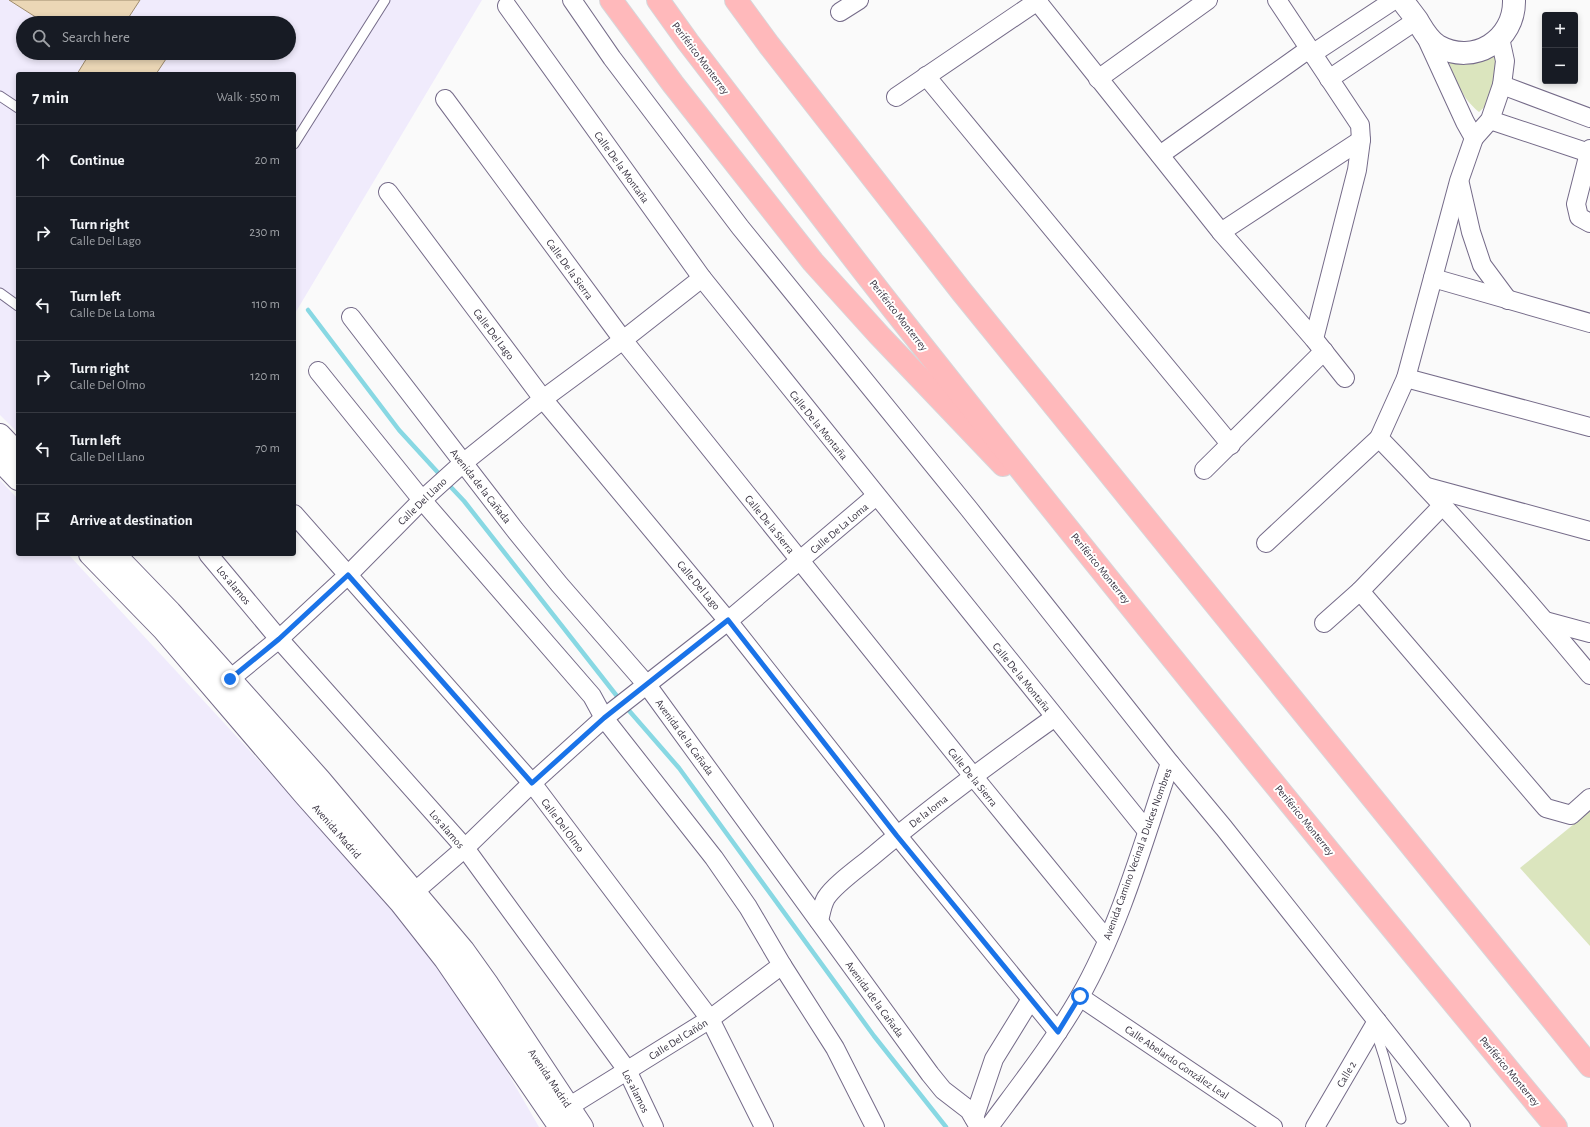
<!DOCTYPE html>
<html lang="en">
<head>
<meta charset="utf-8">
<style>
	body { margin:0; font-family:"Alegreya Sans",sans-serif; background:#20242c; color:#f1f3f6 }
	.controls { position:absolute; right:12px; top:12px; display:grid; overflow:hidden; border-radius:4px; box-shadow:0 2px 6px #0003 }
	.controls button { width:36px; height:36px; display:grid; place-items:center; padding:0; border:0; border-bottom:1px solid #363941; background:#171b24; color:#f1f3f6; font:20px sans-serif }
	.stop { position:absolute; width:12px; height:12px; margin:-9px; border:3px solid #1a73e8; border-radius:50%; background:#fff }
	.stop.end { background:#1a73e8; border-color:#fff; box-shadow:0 1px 4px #0008 }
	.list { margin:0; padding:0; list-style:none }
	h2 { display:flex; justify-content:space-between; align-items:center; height:52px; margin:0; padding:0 16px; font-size:17px }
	h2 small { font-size:13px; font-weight:400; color:#9ea1a6 }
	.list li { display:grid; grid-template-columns:26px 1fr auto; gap:12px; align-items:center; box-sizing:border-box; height:72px; padding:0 16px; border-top:1px solid #363941 }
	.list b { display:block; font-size:15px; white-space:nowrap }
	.list p { margin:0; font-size:13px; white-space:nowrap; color:#9ea1a6 }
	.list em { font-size:13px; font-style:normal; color:#9ea1a6 }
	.icon { flex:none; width:22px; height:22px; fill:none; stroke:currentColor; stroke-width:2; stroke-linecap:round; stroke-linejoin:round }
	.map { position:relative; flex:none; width:1590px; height:1127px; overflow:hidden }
	.search { position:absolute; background:#171b24; box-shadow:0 2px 6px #0003; left:16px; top:16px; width:280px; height:44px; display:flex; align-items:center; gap:10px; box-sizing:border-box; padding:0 14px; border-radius:22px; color:#9ea1a6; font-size:15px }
	.panel { position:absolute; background:#171b24; box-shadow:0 2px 6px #0003; left:16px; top:72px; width:280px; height:484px; border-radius:4px }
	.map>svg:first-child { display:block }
	.built { fill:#f0ebfc; fill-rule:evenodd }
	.green { fill:#dbe5be }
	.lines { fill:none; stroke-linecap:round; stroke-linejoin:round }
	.stream { stroke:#88d8e3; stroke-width:4.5 }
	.building { fill:#ebd7b6; stroke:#9e8b6d }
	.service-casing { stroke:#756b89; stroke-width:11 }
	.minor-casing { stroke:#756b89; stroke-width:20 }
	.tertiary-casing { stroke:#756b89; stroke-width:24 }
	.motorway-casing { stroke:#d7d6d9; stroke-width:24 }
	.service { stroke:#fff; stroke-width:9 }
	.minor { stroke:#fff; stroke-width:18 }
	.tertiary { stroke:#fff; stroke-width:22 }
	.motorway { stroke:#ffb9bb; stroke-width:22 }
	.route { stroke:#1a73e8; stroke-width:5 }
	.labels { text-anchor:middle; stroke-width:4; stroke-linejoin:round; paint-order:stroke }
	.street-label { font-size:11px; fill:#393442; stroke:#fff }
</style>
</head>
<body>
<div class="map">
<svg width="1590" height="1127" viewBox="0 0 1590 1127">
	<rect width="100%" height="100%" fill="#fafafa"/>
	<g class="built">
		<path d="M0,0H482L294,315V74H18V433L0,415ZM23,23H289V53H23Z"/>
		<path d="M0,480L18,499V554H68L442,959L539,1127H0Z"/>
	</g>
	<g class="green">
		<path d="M1500,56L1490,102L1479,112C1461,97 1457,82 1448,61Z"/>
		<path d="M1590,811V946L1520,868Z"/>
	</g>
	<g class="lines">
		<g class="stream">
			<path d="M308,310L399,430L442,477"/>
			<path d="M447,483L464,501L620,700"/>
			<path d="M625,706L679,768L874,1036L946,1127"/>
		</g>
	</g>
	<g class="building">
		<path d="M9,0H140L125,23H45Z"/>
		<path d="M90,53H170L156,74H77Z"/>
	</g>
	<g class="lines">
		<g class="service-casing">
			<g id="service">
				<path d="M0,96L18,108"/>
				<path d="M294,144L385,0"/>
				<path d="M0,293L18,306"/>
				<path d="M1374,1026L1384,1057L1401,1119"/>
			</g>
		</g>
		<g class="minor-casing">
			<g id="minor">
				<path d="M572,0L612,58L740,227L969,509L1170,763L1224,828L1461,1127"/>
				<path d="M1277,0L1360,125L1361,140L1357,170L1314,339"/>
				<path d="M1037,1L1221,232L1314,339L1345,378"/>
				<path d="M507,6L702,278L1147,831"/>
				<path d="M840,12L859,0"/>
				<path d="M1425,35L1465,122L1474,138L1490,120L1502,85L1505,61L1500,38"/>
				<path d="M1312,54L1394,0"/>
				<path d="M926,76L1231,445"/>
				<path d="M1098,79L1208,0"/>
				<path d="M1329,79L1417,20"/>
				<path d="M1502,85L1590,118"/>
				<path d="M896,97L1039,0"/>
				<path d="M445,99L623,340L973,776L1107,940"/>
				<path d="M1490,120L1589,153"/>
				<path d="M1474,138L1459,181L1406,378L1379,438C1453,514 1523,594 1590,675"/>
				<path d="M1590,149L1576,204L1579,217L1590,223"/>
				<path d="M1160,155L1309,49"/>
				<path d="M1460,184L1471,232L1482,265L1508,300"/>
				<path d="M388,192L543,399L728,621L897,835L1058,1032"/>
				<path d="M1221,232L1361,140"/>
				<path d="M1433,278L1590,323"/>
				<path d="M351,317L515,530L559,584L647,685L930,1074L943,1090L969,1110L979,1127"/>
				<path d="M318,371L422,500L592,696L604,718L714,858L748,907L782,965L835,1048L875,1127"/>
				<path d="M1406,378L1590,427"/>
				<path d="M1204,470L1324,351"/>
				<path d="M1427,487L1590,531"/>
				<path d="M1443,505L1360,591L1546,808L1571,815L1590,798"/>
				<path d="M294,514L532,783L710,1019L764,1127"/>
				<path d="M1266,543L1379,438"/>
				<path d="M208,554L279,639L465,848L627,1070L654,1127"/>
				<path d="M1545,621L1590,633"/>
				<path d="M1324,623L1360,591"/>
				<path d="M230,679L279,639L348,575L422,500L463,463L543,399L623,340L702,278"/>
				<path d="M405,900L465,848L532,783L604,718L728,621L876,496"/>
				<path d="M819,921C821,913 822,905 826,898C835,884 860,867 874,855C932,806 993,761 1055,717"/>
				<path d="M1080,997L1273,1127"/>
				<path d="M570,1106L710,1019L782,965"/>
				<path d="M974,1118L994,1059L1031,999"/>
				<path d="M989,1127C1020,1085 1053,1043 1079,998C1120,927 1144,840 1170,763"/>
				<path d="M1315,1127L1377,1021"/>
			</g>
		</g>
		<g class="tertiary-casing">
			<g id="tertiary">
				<path d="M1402,0C1407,7 1412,13 1417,20C1423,30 1428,40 1438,46C1474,66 1515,40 1514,0"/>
				<path d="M0,435L18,454"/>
				<path d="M0,460L18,479"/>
				<path d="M90,554L164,630L305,795L401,903L445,959L560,1127"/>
				<path d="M114,554L170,612L320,780L463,950L488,985L582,1127"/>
			</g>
		</g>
		<g class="motorway-casing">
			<g id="motorway">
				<path d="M611,0L673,84L813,262L879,335L1003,465"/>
				<path d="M658,0L688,42C759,134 829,228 901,319C1116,591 1335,860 1556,1127"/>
				<path d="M736,0L769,45L962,292L1590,1066"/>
			</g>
		</g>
		<use href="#service" class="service"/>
		<use href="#minor" class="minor"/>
		<use href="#tertiary" class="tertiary"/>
		<use href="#motorway" class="motorway"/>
	</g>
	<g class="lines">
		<path class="route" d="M230,679L279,639L348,575L532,783L604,718L728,620L897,836L1058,1032L1080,996"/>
	</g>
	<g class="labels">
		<g class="street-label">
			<text transform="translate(701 58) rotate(53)" y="4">Periférico Monterrey</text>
			<text transform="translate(622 167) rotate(54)" y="4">Calle De la Montaña</text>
			<text transform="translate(570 269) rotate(54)" y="4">Calle De la Sierra</text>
			<text transform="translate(899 315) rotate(52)" y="4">Periférico Monterrey</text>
			<text transform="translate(494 334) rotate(53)" y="4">Calle Del Lago</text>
			<text transform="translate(819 425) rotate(51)" y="4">Calle De la Montaña</text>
			<text transform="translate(481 486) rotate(52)" y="4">Avenida de la Cañada</text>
			<text transform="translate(422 501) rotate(-44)" y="4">Calle Del Llano</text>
			<text transform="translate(770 524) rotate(51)" y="4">Calle De la Sierra</text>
			<text transform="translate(839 528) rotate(-40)" y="4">Calle De La Loma</text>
			<text transform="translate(1101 568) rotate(51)" y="4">Periférico Monterrey</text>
			<text transform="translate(234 585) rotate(50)" y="4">Los alamos</text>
			<text transform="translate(699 585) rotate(50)" y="4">Calle Del Lago</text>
			<text transform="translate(1022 677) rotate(51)" y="4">Calle De la Montaña</text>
			<text transform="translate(685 737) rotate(54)" y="4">Avenida de la Cañada</text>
			<text transform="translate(973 777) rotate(51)" y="4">Calle De la Sierra</text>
			<text transform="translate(928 811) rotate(-38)" y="4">De la loma</text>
			<text transform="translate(1305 820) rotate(51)" y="4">Periférico Monterrey</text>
			<text transform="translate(563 825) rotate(53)" y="4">Calle Del Olmo</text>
			<text transform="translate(447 829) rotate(49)" y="4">Los alamos</text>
			<text transform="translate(337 831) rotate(49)" y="4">Avenida Madrid</text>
			<text transform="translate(1137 854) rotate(-70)" y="4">Avenida Camino Vecinal a Dulces Nombres</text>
			<text transform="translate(875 999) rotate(54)" y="4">Avenida de la Cañada</text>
			<text transform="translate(678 1039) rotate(-32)" y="4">Calle Del Cañón</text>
			<text transform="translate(1177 1062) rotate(34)" y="4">Calle Abelardo González Leal</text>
			<text transform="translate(1510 1071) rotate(50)" y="4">Periférico Monterrey</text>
			<text transform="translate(1346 1074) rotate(-60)" y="4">Calle 2</text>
			<text transform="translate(550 1078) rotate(56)" y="4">Avenida Madrid</text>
			<text transform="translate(636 1091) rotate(63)" y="4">Los alamos</text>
		</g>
	</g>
</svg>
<div class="controls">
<button>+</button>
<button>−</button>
</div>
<div class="stop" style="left:1080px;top:996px"></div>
<div class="stop end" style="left:230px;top:679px"></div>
<div class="search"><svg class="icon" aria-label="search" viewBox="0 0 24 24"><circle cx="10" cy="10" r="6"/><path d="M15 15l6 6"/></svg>Search here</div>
<section class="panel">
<h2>7 min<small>Walk · 550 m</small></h2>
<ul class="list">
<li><svg class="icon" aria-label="ahead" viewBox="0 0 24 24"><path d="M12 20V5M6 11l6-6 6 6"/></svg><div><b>Continue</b></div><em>20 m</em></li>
<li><svg class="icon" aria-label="right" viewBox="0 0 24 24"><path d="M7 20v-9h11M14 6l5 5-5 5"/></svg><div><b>Turn right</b><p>Calle Del Lago</p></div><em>230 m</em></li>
<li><svg class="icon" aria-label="left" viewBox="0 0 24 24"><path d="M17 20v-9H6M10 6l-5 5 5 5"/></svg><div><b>Turn left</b><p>Calle De La Loma</p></div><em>110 m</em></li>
<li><svg class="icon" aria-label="right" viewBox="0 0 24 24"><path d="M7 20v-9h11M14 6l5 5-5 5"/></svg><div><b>Turn right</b><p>Calle Del Olmo</p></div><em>120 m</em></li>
<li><svg class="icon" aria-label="left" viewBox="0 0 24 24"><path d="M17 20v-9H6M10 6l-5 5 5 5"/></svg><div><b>Turn left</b><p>Calle Del Llano</p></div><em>70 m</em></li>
<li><svg class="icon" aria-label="arrive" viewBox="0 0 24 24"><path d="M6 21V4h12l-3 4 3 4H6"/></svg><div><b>Arrive at destination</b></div></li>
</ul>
</section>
</div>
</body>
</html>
